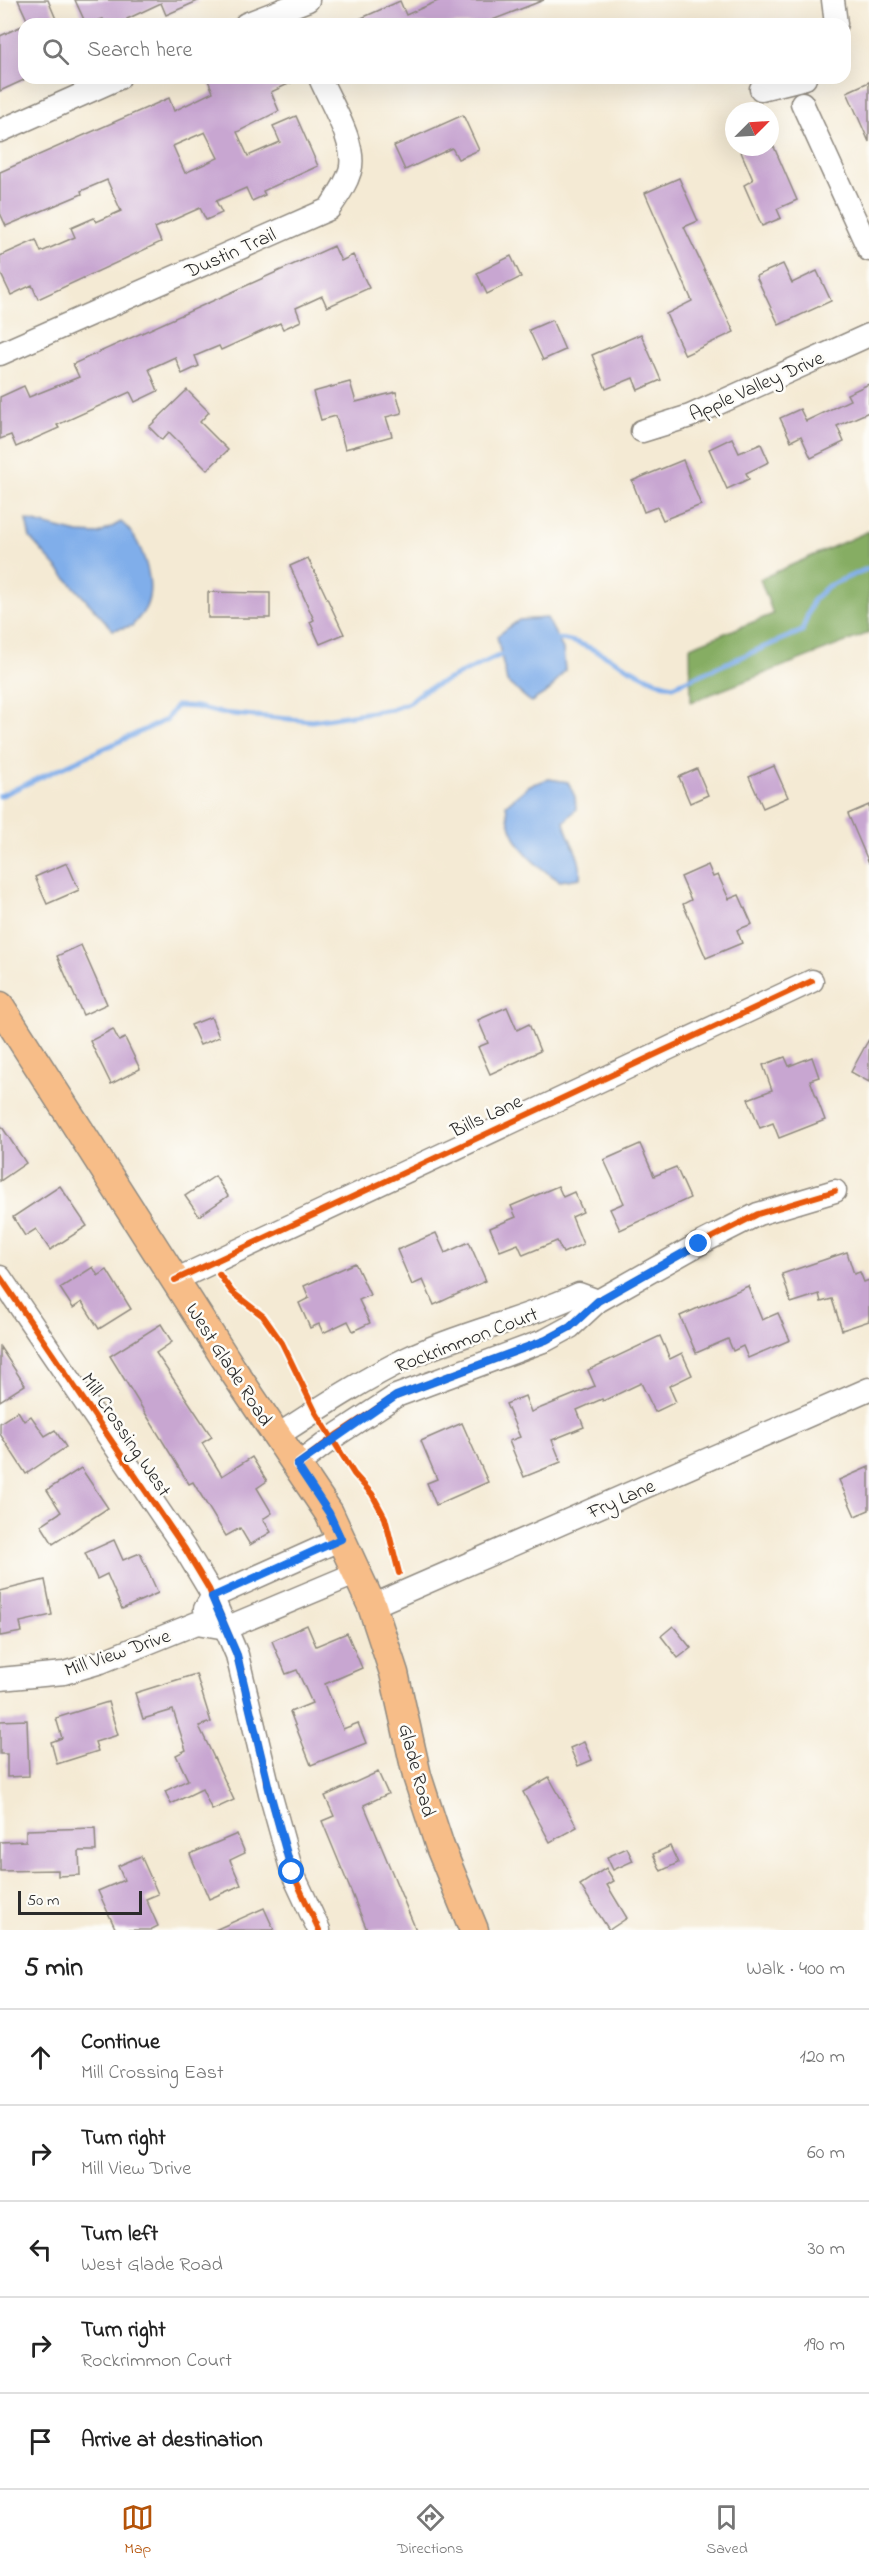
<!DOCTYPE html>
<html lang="en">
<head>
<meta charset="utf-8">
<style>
	body { margin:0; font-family:"Indie Flower",sans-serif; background:#f2f2f2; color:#222 }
	.compass { position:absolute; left:725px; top:102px; width:54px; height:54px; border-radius:50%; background:#fff; box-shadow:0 6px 24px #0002; rotate:66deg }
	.scale { position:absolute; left:18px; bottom:15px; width:124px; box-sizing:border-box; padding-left:6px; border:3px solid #2b2b2b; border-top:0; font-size:16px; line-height:21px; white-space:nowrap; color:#2b2b2b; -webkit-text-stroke:4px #fdfcf7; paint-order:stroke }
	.stop { position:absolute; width:18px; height:18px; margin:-14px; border:4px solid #1a73e8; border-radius:50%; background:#fff }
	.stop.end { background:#1a73e8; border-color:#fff; box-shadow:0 2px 6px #0008 }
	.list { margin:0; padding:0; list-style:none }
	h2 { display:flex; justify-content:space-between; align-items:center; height:78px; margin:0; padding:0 24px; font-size:26px }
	h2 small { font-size:20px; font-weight:400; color:#767676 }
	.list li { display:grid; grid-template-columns:39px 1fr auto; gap:18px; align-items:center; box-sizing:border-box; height:96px; padding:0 24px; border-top:2px solid #e0e0e0 }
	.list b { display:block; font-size:22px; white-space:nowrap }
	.list p { margin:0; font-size:20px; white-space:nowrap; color:#767676 }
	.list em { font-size:20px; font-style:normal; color:#767676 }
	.icon { flex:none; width:33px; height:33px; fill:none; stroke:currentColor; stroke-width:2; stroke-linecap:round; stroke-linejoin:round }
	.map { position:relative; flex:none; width:869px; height:1930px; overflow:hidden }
	.search { position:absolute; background:#fff; box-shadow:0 6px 24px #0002; left:18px; right:18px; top:18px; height:66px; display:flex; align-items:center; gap:15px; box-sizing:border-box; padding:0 21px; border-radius:18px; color:#767676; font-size:22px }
	.sheet { height:558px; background:#fff }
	nav { display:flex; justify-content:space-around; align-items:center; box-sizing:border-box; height:84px; border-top:2px solid #e0e0e0; background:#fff; font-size:16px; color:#767676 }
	nav a { display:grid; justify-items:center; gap:3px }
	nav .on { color:#b45309 }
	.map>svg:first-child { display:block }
	.forest { fill:#86ad63; stroke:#586c47; stroke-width:1.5 }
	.water { fill:#80aeea; stroke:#566c8a; stroke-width:1.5 }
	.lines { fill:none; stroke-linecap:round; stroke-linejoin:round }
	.stream { stroke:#80aeea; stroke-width:5 }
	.building { fill:#c8a6d1; fill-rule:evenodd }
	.minor-casing { stroke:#908a80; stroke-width:25 }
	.major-casing { stroke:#908a80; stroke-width:31 }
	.minor { stroke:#fff; stroke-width:22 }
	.major { stroke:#f7bd88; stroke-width:28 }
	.cycleway-casing { stroke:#fdfcf7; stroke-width:10 }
	.cycleway { stroke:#e8590c; stroke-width:6 }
	.route { stroke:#1a73e8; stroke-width:8 }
	.labels { text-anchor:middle; stroke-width:5; stroke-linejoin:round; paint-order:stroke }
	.street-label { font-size:20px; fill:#2b2b2b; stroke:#fdfcf7 }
</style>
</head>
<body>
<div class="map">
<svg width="869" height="1930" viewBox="0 0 869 1930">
	<rect width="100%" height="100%" fill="#fdfcf7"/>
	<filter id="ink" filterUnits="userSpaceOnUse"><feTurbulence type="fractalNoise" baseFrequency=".0167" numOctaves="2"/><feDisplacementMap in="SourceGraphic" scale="12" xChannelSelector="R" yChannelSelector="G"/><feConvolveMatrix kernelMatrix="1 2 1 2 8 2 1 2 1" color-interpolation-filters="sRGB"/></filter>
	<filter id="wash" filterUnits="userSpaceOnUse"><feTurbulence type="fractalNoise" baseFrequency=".008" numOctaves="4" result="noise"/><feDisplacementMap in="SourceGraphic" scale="24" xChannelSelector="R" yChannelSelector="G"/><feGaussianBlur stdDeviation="1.35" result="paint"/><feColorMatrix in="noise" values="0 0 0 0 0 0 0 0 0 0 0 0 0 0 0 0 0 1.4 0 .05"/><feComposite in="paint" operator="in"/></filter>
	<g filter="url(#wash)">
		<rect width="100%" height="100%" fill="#f4ead4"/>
		<path class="forest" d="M869,531V633L691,702L690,647L773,614L760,579Z"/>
		<g class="water">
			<path d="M26,520L78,533L99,534L121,522C141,538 157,582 146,607C143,614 137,620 132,626L113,630L30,538Z"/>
			<path d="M547,618L563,649L565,670L550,690L531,702L507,682L497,636L519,620Z"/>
			<path d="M549,779L568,782L575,797L576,809L564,822C568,842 583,856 580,878L560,881C529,862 510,843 506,805L530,785Z"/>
		</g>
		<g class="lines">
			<g class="stream">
				<path d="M551,640C581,632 639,681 673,686L802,631L813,600L828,586L869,568"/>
				<path d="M0,796L166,720L176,706L196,707L221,713L312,721L392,709L410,702L423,691L505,653"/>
			</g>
		</g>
		<g id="blocks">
			<g class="building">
				<path d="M18,0H48L58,24H29Z"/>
				<path d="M75,0H200L166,15L161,3L127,19L129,24H105L103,19L86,24Z"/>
				<path d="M440,0H544L482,24H348L400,1L406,15Z"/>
				<path d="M24,25V80L0,91V36Z"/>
				<path d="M207,78H301L271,92L279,111L237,132L248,156L280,142L273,126L296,116L318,166L263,191L265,195L252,201L246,188L216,201L222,213L206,220L200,208L155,228L161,242L38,299L32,285L11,295L0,272V256L36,240L41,252L75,237L71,228L94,218L96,222L121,211L107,180L81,191L82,194L6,226L0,213V172L169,98L174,111L213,92ZM205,132L218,158L185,173L173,146Z"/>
				<path d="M869,82V142L847,92Z"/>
				<path d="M463,115L479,150L458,159L452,148L405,170L394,146Z"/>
				<path d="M753,147H774L797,200L777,209L781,218L762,226L744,185L753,180L741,152Z"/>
				<path d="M679,178L698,221L684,227L734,332L685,355L666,314L692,301L645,193Z"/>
				<path d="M334,246L341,261L353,255L369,288L327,307L322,296L296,308L301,321L283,329L280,323L221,350L219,346L195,356L199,366L182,374L175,357L149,369L158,391L135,402L130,392L57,425L59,428L16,447L11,435L0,439V397L24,386L29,397L79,377L73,364Z"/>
				<path d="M511,256L521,277L487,294L477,273Z"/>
				<path d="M783,264L792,283L817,271L831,301L779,325L756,276Z"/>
				<path d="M552,320L565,350L543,360L529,330Z"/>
				<path d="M641,334L661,380L638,390L633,378L606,389L592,355Z"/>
				<path d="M350,382L356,402L396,392L402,413L386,417L392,436L345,449L336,416L321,420L313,392Z"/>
				<path d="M869,384V412L837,426L844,442L811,458L801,436L791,441L780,418L800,409L806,421L850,400L847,394Z"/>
				<path d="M187,390L209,412L200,422L228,450L207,470L169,432L162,440L149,427Z"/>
				<path d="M732,438L739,453L761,444L769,462L746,473L749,479L727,489L709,449Z"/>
				<path d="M683,460L701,505L663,520L657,507L644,512L632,481Z"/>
				<path d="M308,558L344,634L320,644L310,622L314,620L290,566Z"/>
				<path d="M208,592L270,593V618H208Z"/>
				<path d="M774,766L788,797L763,808L749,777Z"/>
				<path d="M697,769L708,795L690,803L679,777Z"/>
				<path d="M869,805V863L848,814Z"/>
				<path d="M67,863L79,890L47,904L35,877Z"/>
				<path d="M708,865L713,877L718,875L729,899L739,895L752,924L737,930L742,943L706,958L683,904L691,900L681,877Z"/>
				<path d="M81,945L107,1004L83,1015L57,956Z"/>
				<path d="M507,1007L517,1030L529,1024L540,1051L490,1074L478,1047L488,1043L478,1020Z"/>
				<path d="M211,1017L219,1037L200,1045L191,1025Z"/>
				<path d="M113,1029L119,1041L125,1038L140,1069L111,1084L90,1041Z"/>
				<path d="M869,1039V1082L851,1072Z"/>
				<path d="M785,1057L789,1066L812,1057L819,1077L810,1080L825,1120L779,1138L773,1123L760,1128L748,1099L772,1090L763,1065Z"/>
				<path d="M0,1124L26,1163L0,1181Z"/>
				<path d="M640,1144L654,1176L676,1167L690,1198L620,1230L610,1209L624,1203L604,1160Z"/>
				<path d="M215,1176L228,1196L199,1216L185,1196Z"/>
				<path d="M60,1186L87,1226L50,1250L36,1229L25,1236L13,1217Z"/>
				<path d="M558,1186L563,1197L574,1192L583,1212L572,1217L583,1244L563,1253L557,1241L523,1255L518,1244L500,1251L490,1228L516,1217L511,1206Z"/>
				<path d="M436,1233L445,1253L469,1242L486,1281L434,1305L423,1280L412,1285L397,1250Z"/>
				<path d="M847,1252L854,1274L860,1272L864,1282L869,1280V1321L842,1330L832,1299L821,1302L819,1294L791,1303L782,1274Z"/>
				<path d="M355,1263L370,1295L359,1300L370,1323L353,1331L348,1321L323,1333L319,1324L310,1328L299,1303L309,1298L304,1286Z"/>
				<path d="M93,1267L98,1276L107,1270L131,1309L99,1329L82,1302L73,1308L60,1288Z"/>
				<path d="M748,1286L762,1320L778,1313L790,1340L748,1358L743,1346L733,1351L728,1339L696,1353L680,1316Z"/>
				<path d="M161,1324L172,1342L156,1353L212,1437L202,1443L222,1476L252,1457L267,1481L257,1488L272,1513L263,1519L271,1532L250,1545L240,1528L226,1536L193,1482L189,1484L110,1356Z"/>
				<path d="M660,1336L670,1359L682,1353L692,1375L669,1386L676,1402L655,1412L641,1383L603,1401L602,1399L577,1410L584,1427L552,1440L561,1462L524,1477L509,1441L520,1437L506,1404L525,1396L531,1412L595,1386L588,1370Z"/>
				<path d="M0,1347L25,1385L0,1401Z"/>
				<path d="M18,1411L24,1421L31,1416L45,1436L55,1430L66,1447L26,1474L0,1434V1423Z"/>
				<path d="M462,1423L488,1482L436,1505L427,1483L437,1479L421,1441Z"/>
				<path d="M869,1467V1510L855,1516L839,1480Z"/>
				<path d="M81,1468L108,1508L53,1544L41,1525L61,1512L47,1490Z"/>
				<path d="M114,1540L123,1560L140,1553L158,1593L122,1609L107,1574L97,1579L85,1553Z"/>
				<path d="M45,1580L52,1615L20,1622L22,1632L0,1636V1591Z"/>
				<path d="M307,1625L316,1646L347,1633L362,1668L325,1684L343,1729L358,1723L366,1743L311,1765L290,1712L312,1703L297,1670L286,1674L272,1641Z"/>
				<path d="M673,1626L691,1648L678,1658L661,1636Z"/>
				<path d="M196,1674L211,1722L199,1726L234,1800L212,1810L202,1789L171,1804L165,1791L188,1780L176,1755L186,1750L173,1710L143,1719L135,1693Z"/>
				<path d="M108,1702L118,1735L95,1742L98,1751L57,1764L51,1742L62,1738L56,1718Z"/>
				<path d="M27,1720L29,1776L7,1777V1754H0V1721Z"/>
				<path d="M584,1742L592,1760L578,1766L570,1748Z"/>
				<path d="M378,1772L388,1794L364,1805L416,1930H367L322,1821L334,1816L325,1796Z"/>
				<path d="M549,1777L577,1827L550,1842L523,1792Z"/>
				<path d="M95,1828L96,1851H79L80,1875L58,1876V1870L0,1871V1842L26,1841V1830Z"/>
				<path d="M237,1834L245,1853L230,1860L241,1885L209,1899L190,1854Z"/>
				<path d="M670,1846L678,1863L661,1871L653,1854Z"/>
				<path d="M627,1848L633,1861L613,1870L607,1857Z"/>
				<path d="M141,1856L158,1894L146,1899L158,1926L150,1930H116L98,1891L124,1880L118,1866Z"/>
				<path d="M606,1868L614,1881L607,1885L627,1918L609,1930L580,1885Z"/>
				<path d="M264,1908L274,1930H215Z"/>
			</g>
		</g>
	</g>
	<g filter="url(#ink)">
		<use href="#blocks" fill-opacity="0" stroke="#908a80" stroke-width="1.5"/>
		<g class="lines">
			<g class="minor-casing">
				<g id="minor">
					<path d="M833,0L836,24"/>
					<path d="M246,24L308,0"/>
					<path d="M761,89L805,78"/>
					<path d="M802,103L869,250"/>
					<path d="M0,131L119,78"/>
					<path d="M0,354L329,209C337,197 346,185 350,171C358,146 330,102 320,78"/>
					<path d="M642,431L690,416L869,335"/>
					<path d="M0,1277L185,1549L209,1589L237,1655L270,1793L292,1872L319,1930"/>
					<path d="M175,1280L812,981"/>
					<path d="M277,1436C320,1408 362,1380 408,1358C463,1332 524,1320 579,1294L598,1301"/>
					<path d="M297,1465L338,1434L396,1396L546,1340L570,1327L598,1301L699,1244L758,1214L835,1191"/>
					<path d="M372,1606L869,1389"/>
					<path d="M205,1609L212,1597L341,1539"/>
					<path d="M0,1679L64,1673L101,1662L197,1623L226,1628L357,1573"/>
				</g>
			</g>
			<g class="major-casing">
				<path id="major" d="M0,1006L232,1369L329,1513L372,1606L394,1673L417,1776L440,1847L474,1930"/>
			</g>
			<use href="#minor" class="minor"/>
			<use href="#major" class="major"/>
			<g class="cycleway-casing">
				<g id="cycleway">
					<path d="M219,1274L232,1292L263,1316L282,1343L315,1411L354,1474L372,1494L385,1518L399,1573"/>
					<path d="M0,1277L185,1549L209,1589L237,1655L270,1793L292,1872L319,1930"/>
					<path d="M175,1280L812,981"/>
					<path d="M297,1465L338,1434L396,1396L546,1340L570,1327L598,1301L699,1244L758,1214L835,1191"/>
				</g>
			</g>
			<use href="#cycleway" class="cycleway"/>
		</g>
	</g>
	<g class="lines" filter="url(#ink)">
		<path class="route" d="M292,1872L270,1793L237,1655L212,1597L341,1539L329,1513L297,1465L396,1396L546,1340L570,1327L598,1301L699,1244"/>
	</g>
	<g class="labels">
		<g class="street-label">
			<text transform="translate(230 252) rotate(-24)" y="7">Dustin Trail</text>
			<text transform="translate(756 385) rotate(-24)" y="7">Apple Valley Drive</text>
			<text transform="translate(486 1115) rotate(-25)" y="7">Bills Lane</text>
			<text transform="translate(466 1339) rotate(-21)" y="7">Rockrimmon Court</text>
			<text transform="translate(230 1364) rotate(57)" y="7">West Glade Road</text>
			<text transform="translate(127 1434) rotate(56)" y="7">Mill Crossing West</text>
			<text transform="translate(621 1498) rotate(-24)" y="7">Fry Lane</text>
			<text transform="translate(117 1652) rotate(-19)" y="7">Mill View Drive</text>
			<text transform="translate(418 1770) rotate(75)" y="7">Glade Road</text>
		</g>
	</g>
</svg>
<svg class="compass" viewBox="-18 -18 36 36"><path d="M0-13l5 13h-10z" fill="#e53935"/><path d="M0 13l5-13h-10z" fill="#767676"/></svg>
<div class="scale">50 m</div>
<div class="stop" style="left:292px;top:1872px"></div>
<div class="stop end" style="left:699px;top:1244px"></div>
<div class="search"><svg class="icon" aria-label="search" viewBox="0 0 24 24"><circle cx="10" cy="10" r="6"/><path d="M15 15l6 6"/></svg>Search here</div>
</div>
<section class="sheet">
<h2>5 min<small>Walk · 400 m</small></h2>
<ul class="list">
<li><svg class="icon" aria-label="ahead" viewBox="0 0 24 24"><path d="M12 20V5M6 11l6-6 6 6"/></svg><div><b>Continue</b><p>Mill Crossing East</p></div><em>120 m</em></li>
<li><svg class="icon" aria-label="right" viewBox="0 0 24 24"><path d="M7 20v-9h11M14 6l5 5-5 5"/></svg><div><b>Turn right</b><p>Mill View Drive</p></div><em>60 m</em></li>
<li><svg class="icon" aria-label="left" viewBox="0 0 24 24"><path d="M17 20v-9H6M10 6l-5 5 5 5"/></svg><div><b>Turn left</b><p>West Glade Road</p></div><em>30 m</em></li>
<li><svg class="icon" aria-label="right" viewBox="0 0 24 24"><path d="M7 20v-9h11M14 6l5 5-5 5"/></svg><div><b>Turn right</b><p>Rockrimmon Court</p></div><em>190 m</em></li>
<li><svg class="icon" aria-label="arrive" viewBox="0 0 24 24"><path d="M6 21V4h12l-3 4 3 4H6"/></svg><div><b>Arrive at destination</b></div></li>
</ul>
</section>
<nav>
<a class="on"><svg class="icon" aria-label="map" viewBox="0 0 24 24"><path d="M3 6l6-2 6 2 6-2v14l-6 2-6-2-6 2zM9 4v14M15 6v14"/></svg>Map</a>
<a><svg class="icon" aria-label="directions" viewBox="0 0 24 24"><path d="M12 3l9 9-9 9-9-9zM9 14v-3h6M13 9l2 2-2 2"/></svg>Directions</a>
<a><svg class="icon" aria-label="saved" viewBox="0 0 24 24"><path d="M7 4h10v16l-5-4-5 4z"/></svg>Saved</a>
</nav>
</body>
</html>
